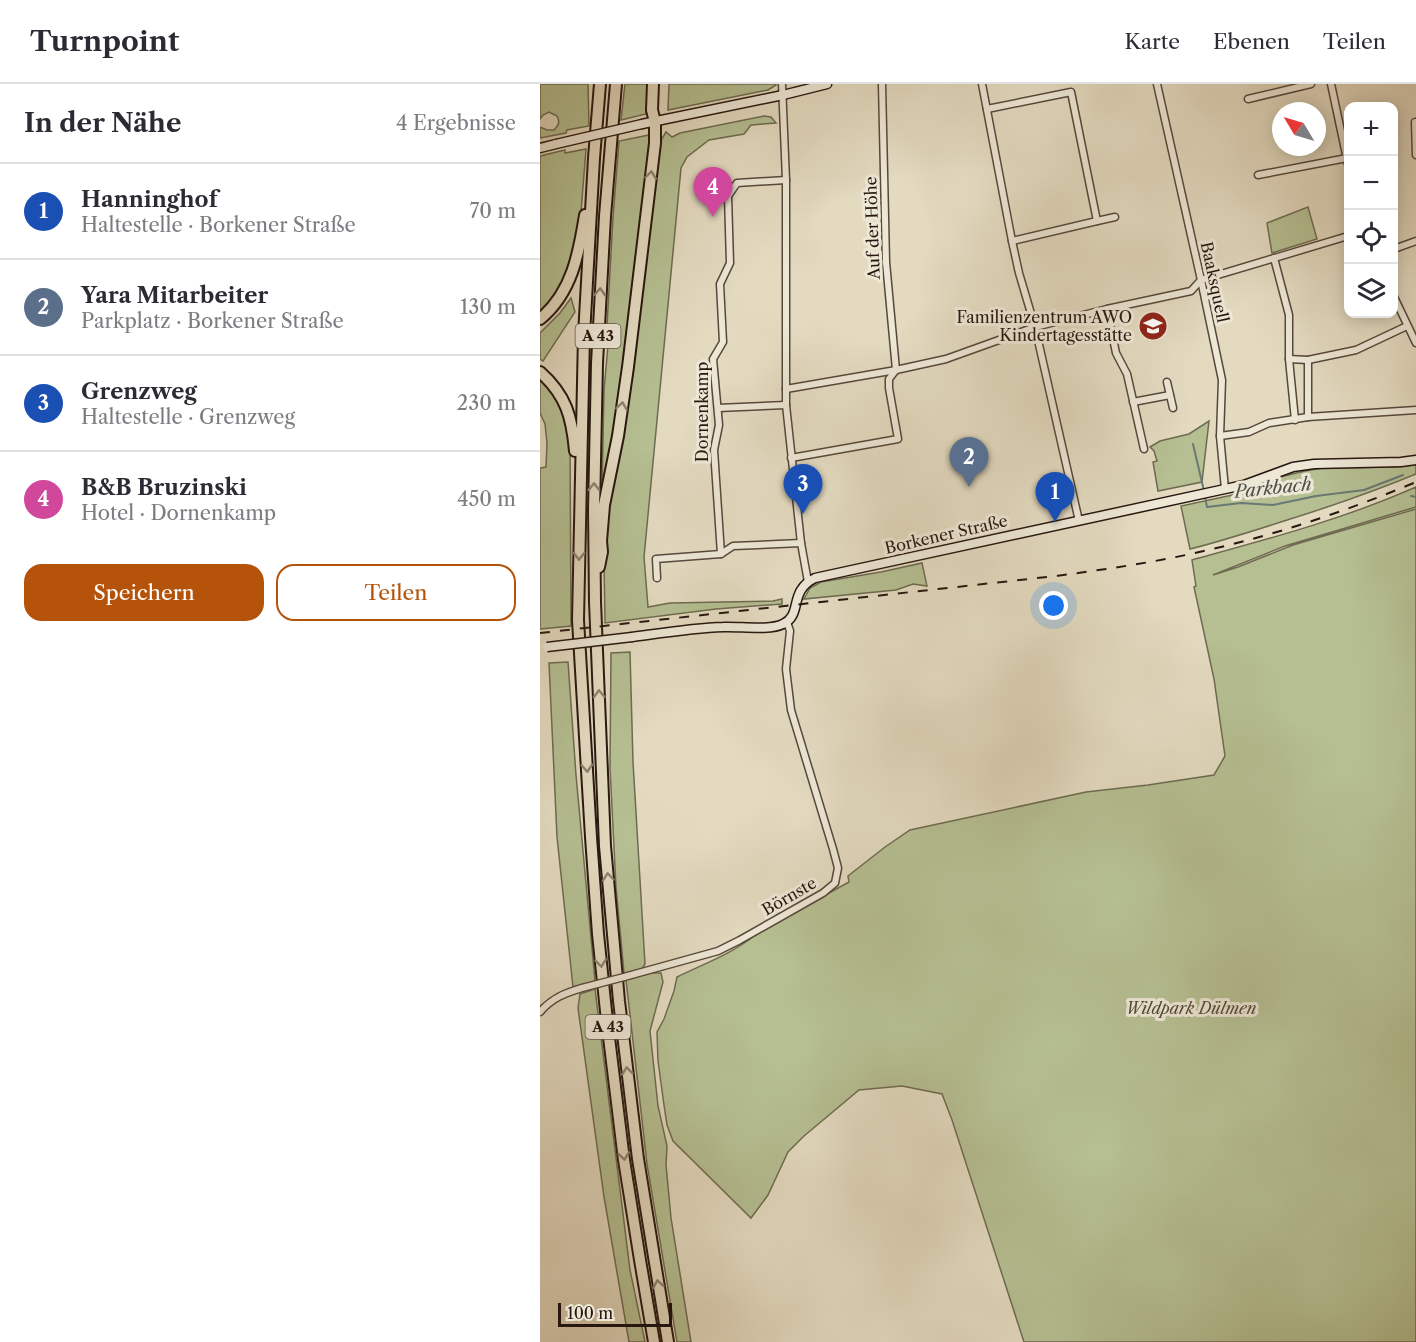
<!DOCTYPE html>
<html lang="de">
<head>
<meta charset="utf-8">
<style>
	body { margin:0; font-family:"Libre Caslon Text",serif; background:#f2f2f3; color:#2b2b33 }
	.controls { position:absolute; right:18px; top:18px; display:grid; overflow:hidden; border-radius:12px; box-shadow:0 3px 15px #0003 }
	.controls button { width:54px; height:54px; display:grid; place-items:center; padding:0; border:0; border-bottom:2px solid #e1e1e2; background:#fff; color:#2b2b33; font:30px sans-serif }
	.compass { position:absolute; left:732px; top:18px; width:54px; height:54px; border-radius:50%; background:#fff; box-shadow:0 3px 15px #0003; rotate:308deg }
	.scale { position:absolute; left:18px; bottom:15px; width:114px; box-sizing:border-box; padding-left:6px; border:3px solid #281710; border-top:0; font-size:16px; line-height:21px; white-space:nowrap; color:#281710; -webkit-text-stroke:4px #ede7d6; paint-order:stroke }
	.you { position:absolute; left:514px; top:522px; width:21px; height:21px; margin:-15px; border:4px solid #fff; border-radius:50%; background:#1a73e8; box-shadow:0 0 0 9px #1a73e833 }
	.badge { display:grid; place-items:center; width:39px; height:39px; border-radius:50%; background:#b45309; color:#fff; font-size:20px; font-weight:700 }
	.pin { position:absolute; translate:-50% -50px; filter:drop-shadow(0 2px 3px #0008) }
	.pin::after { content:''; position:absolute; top:32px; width:21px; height:18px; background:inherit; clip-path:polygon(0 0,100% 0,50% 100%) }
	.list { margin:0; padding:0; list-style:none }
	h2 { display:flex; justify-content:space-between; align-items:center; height:78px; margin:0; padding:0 24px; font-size:26px }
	h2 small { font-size:20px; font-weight:400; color:#7c7c81 }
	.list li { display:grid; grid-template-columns:39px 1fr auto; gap:18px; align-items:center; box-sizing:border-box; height:96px; padding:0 24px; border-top:2px solid #e1e1e2 }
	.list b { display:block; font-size:22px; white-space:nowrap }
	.list p { margin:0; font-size:20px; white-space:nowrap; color:#7c7c81 }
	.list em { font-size:20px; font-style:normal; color:#7c7c81 }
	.actions { display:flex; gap:12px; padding:18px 24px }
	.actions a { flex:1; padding:14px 0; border:2px solid #b45309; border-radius:18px; text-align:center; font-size:21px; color:#b45309 }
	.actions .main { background:#b45309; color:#fff }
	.icon { flex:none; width:33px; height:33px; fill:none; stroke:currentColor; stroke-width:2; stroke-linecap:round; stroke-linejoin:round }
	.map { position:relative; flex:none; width:876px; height:1258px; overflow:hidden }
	header { display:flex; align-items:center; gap:36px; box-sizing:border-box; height:84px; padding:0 30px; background:#fff; border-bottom:2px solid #e1e1e2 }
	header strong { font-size:28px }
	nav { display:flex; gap:33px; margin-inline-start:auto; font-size:21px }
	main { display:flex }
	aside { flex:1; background:#fff }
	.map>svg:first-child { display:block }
	.green { fill:#b5bf92; stroke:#6e6b51; stroke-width:1.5 }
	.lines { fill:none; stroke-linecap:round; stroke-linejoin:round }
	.stream { stroke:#697973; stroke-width:2 }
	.street-casing { stroke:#57483c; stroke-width:9 }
	.secondary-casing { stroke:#281710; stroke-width:11 }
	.highway-casing { stroke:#281710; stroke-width:14 }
	.street { stroke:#ede7d6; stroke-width:6 }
	.secondary { stroke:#ede7d6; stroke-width:8 }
	.highway { stroke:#e3dac0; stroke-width:10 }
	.rail { stroke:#281710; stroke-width:2; stroke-dasharray:10 10; stroke-linecap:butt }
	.street-bridge-casing { stroke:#57483c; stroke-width:9; stroke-linecap:butt }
	.secondary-bridge-casing { stroke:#281710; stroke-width:11; stroke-linecap:butt }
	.street-bridge { stroke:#ede7d6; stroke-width:6 }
	.secondary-bridge { stroke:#ede7d6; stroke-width:8 }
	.oneway { stroke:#8f8271 }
	.labels { text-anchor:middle; stroke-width:6; stroke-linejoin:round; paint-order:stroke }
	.shield { fill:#ede7d6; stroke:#63554b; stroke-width:1.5 }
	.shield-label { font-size:15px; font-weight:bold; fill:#281710 }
	.street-label { font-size:16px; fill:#281710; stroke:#ede7d6 }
	.poi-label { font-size:16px; fill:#281710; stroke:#ede7d6; text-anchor:end }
	.park-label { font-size:16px; font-style:italic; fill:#524937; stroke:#ede7d6 }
	.water-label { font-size:18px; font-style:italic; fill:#4e504a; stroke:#ede7d6 }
</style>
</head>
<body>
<header>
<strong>Turnpoint</strong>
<nav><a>Karte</a><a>Ebenen</a><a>Teilen</a></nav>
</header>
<main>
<aside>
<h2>In der Nähe<small>4 Ergebnisse</small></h2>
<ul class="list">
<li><span class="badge" style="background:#1a4fb4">1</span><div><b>Hanninghof</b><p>Haltestelle · Borkener Straße</p></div><em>70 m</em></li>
<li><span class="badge" style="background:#5c6f8a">2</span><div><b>Yara Mitarbeiter</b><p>Parkplatz · Borkener Straße</p></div><em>130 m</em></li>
<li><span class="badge" style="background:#1a4fb4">3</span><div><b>Grenzweg</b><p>Haltestelle · Grenzweg</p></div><em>230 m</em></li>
<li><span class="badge" style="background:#d1479c">4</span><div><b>B&amp;B Bruzinski</b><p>Hotel · Dornenkamp</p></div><em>450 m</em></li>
</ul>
<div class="actions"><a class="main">Speichern</a><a>Teilen</a></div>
</aside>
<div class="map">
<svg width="876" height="1258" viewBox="0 0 876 1258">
	<rect width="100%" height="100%" fill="#e3dac0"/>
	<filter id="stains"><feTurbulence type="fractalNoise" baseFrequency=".00333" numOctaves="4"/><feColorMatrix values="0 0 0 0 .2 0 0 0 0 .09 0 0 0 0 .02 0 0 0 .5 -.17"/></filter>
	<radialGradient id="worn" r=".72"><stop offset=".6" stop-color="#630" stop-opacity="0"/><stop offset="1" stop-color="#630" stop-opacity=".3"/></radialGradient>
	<g class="green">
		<path d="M0,0H48L49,42L27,46L26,49L0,54V43L7,46H14C19,41 20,38 17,32L9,28L3,31L0,35Z"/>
		<path d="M85,0H108L106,30L81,36Z"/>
		<path d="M129,0H236V1L228,6L128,26Z"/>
		<path d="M224,32L231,33L236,39L211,41L204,50L169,56L147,73L141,84L104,473L108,523L130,519L233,517L242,515V520L176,525L65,539L64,477L66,437L120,58L126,48L132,53L140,49Z"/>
		<path d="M109,51L110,57L80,320L62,405L64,306L68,261L66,260L73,133L79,57Z"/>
		<path d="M46,65L41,128L35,162L20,208L0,230V72L25,66V69Z"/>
		<path d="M768,123L777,155L732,169L727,139Z"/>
		<path d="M31,214L35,228L3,277L0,275V249L20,229Z"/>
		<path d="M0,293L10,303L23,325L30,354L31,542L0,545V384L6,383L7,359L5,340L0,329Z"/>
		<path d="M669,337L662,398L618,407L613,378L617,377L614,367L610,363L620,357L649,350Z"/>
		<path d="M876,381V390C833,408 789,423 744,437C713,447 682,457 650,465L641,422L711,407L740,393L765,387L783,384L854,383Z"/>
		<path d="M876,403V423L745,462L673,491L698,483L753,461L876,425V1258H484L412,1036L402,1010L362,1002L319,1006L264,1052L248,1068L228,1111L211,1134L133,1057L127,1041L124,1021L118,977L117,948L124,935L134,907L137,893C163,880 195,869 217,849L309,798L308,792L345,763L370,746L546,708L608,701L674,691L685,672L674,595L654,503L656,502L652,476C728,455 804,435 876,403Z"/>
		<path d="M382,479L387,502L373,500L356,506L264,515L270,504L281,498L341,488Z"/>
		<path d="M90,568L93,678L105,880L102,885L84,889L76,803L70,684L71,569Z"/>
		<path d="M28,578L36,691L55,897L33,903L17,753L9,579Z"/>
		<path d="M111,889H121L123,898L110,947L118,1022L127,1062L126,1081L131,1134L151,1258H137L107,1080L86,896Z"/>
		<path d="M55,905L90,1186L105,1258H89L64,1113L38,924L40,910Z"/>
	</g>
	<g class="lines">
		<g class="stream">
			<path d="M653,360L664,407"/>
			<path d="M871,412L876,413"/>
			<path d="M665,413L667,423L701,419L733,421L776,412L824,406L863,391"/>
		</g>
		<g class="street-casing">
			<g id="street">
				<path d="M242,0L246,96V321L261,459L268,498"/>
				<path d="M442,0L472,157L479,189L495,243L539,437"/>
				<path d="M617,0L661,196L682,296L680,352L685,405"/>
				<path d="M791,0L808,80"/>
				<path d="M708,15L771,0"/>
				<path d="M447,25L531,8L557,137L472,157"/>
				<path d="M875,38L876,71"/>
				<path d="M718,91L807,74"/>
				<path d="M557,137L575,133"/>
				<path d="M854,165L876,157"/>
				<path d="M734,174L749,231V275L755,336"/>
				<path d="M854,213L876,259"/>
				<path d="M567,225L576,269L587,290L604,365"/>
				<path d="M749,275L768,276L816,266L867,242"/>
				<path d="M768,276V333"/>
				<path d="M246,305L356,286L406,275L495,243L567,225L651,207L661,196L808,152"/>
				<path d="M630,311L633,324"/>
				<path d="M593,318L630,311L627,298"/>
				<path d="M178,324L246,321"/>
				<path d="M680,352L709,348L729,339L768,333L876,326"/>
				<path d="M251,374L358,355L349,304V295L356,286L346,178L342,0"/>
				<path d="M181,470L174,366L179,341L173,275L183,258L180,200L190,179L188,112L197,99L246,96"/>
				<path d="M117,494L116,475L181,470L193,462L261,459"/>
				<path d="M84,893L178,867L200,856L283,809L295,799L298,784L293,765L251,626L246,585L250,547L247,538"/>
				<path d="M0,928C12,914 25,909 42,904"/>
			</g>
		</g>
		<g class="secondary-casing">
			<g id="secondary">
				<path d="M102,40L243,11L287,0"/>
				<path d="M0,64L16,60"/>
				<path d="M92,553C122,549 153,544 183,543C199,542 229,547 243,540C263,531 248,507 275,494L685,405L704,401L753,383L774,380L861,378L876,376"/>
			</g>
		</g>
		<g class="highway-casing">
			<g id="highway">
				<path d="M60,0L54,74L44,251L38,536L51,753L58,850L67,937L84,1076L100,1176L114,1258"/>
				<path d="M76,0L65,132L57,279L54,426L55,518L65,762L79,917L98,1075L128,1258"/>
				<path d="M0,235C32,209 39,169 45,131"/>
				<path d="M0,288C26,311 32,333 35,367"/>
				<path d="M59,483L62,468L61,457L64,421L78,352L88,283L115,59V38L112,26L113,0"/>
			</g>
		</g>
		<use href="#street" class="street"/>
		<use href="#secondary" class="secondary"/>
		<use href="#highway" class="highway"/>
		<path class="rail" d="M0,549L516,492C567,485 618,478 668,466C739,450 809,426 876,398"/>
		<g class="street-bridge-casing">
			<path id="street-bridge" d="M42,904L84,893"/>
		</g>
		<g class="secondary-bridge-casing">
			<g id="secondary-bridge">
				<path d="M16,60L102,40"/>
				<path d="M7,563L92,553"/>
			</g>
		</g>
		<use href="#street-bridge" class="street-bridge"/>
		<use href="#secondary-bridge" class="secondary-bridge"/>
	</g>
	<defs><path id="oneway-chevron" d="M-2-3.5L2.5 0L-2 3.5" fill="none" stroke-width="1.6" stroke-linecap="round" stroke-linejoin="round" transform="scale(1.5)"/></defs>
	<g class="oneway">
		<use href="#oneway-chevron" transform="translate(111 91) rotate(-83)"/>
		<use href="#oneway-chevron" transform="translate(60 208) rotate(-87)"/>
		<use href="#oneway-chevron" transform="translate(82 322) rotate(-81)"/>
		<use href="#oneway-chevron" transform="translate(54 403) rotate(-89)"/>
		<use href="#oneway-chevron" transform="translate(39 472) rotate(91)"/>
		<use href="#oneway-chevron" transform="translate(59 610) rotate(-92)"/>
		<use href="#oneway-chevron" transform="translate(47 684) rotate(87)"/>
		<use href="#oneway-chevron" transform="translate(68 793) rotate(-95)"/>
		<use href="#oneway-chevron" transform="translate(61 879) rotate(84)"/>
		<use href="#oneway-chevron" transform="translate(87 987) rotate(-96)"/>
		<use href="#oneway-chevron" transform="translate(84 1072) rotate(82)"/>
		<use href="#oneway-chevron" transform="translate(118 1200) rotate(-100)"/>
	</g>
	<defs>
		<g id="school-disc" transform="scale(1.5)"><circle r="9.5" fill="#8f2418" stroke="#ede7d6"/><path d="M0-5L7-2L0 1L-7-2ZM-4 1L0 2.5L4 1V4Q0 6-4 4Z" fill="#fff"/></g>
	</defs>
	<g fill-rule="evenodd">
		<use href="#school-disc" x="613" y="242"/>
	</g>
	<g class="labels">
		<g class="shield">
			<rect x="35.5" y="240" width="45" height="24" rx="4.5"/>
			<rect x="45.5" y="931" width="45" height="24" rx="4.5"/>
		</g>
		<g class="shield-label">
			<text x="58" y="257">A 43</text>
			<text x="68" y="948">A 43</text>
		</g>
		<g class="street-label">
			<text transform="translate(332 144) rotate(-92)" y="6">Auf der Höhe</text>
			<text transform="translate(675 198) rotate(78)" y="6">Baaksquell</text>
			<text transform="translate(162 328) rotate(-90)" y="6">Dornenkamp</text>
			<text transform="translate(406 450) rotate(-13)" y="6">Borkener Straße</text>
			<text transform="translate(249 812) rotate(-30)" y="6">Börnste</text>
		</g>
		<g class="poi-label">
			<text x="592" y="239">Familienzentrum AWO<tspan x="592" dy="18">Kindertagesstätte</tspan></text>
		</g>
		<g class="park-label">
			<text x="651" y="930">Wildpark Dülmen</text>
		</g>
		<g class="water-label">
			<text transform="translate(733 404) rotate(-6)" y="6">Parkbach</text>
		</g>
	</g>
	<rect width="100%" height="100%" filter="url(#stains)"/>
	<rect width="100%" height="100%" fill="url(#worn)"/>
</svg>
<div class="controls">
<button>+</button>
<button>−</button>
<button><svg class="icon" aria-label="locate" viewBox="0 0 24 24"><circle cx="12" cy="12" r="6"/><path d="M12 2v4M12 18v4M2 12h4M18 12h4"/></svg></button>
<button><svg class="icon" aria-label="layers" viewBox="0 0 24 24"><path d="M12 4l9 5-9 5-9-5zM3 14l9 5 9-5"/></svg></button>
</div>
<svg class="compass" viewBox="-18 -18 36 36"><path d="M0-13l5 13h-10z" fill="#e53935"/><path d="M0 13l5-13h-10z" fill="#7c7c81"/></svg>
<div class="scale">100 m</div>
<div class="you"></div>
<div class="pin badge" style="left:515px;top:438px;background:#1a4fb4">1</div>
<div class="pin badge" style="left:429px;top:403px;background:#5c6f8a">2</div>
<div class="pin badge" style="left:263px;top:430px;background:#1a4fb4">3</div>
<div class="pin badge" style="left:173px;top:133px;background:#d1479c">4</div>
</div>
</main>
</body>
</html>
